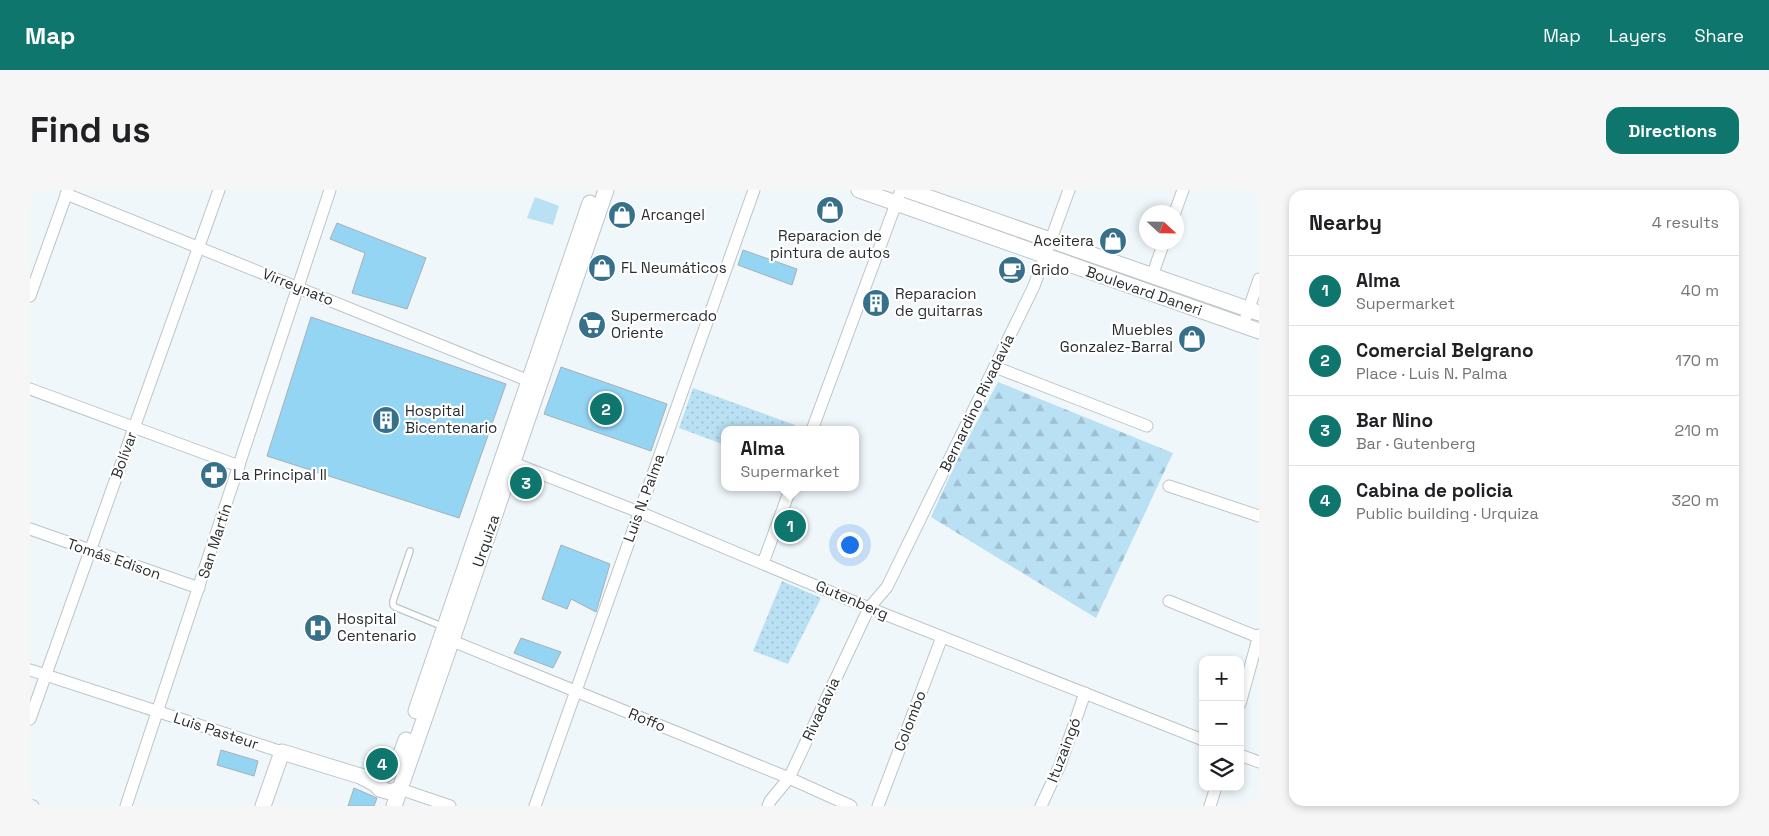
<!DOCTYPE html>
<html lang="en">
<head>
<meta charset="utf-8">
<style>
	body { margin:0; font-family:"Space Grotesk",sans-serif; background:#f6f6f6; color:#202124 }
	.controls { position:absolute; right:15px; bottom:15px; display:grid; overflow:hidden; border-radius:10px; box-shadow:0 2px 8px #0003 }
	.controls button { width:45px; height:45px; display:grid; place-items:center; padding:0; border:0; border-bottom:1px solid #e0e0e0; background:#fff; color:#202124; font:25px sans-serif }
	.compass { position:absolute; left:1109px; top:15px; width:45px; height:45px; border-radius:50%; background:#fff; box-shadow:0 2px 8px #0003; rotate:112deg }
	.you { position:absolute; left:819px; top:354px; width:18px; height:18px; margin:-12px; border:4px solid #fff; border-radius:50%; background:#1a73e8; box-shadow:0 0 0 8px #1a73e833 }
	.badge { display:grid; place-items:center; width:32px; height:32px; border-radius:50%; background:#0f766e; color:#fff; font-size:16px; font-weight:700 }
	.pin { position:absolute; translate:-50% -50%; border:2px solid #fff; box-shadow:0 1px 5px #0006 }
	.popup { position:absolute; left:691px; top:236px; width:138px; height:65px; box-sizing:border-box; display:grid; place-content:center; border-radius:10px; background:#fff; filter:drop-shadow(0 1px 4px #0005); font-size:16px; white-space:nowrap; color:#757577 }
	.popup b { font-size:19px; color:#202124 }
	.popup::after { content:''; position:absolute; left:50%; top:100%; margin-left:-10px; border:10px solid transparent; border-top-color:#fff }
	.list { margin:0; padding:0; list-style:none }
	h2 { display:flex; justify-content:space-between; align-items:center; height:65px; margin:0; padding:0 20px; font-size:21px }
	h2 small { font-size:16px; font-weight:400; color:#757577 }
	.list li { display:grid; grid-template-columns:32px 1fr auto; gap:15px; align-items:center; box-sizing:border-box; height:70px; padding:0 20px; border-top:1px solid #e0e0e0 }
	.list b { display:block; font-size:19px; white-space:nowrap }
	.list p { margin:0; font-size:16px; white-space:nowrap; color:#757577 }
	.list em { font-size:16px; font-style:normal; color:#757577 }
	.icon { flex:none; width:28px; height:28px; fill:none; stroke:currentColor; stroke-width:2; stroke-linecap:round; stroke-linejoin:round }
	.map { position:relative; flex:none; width:1229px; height:616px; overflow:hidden; border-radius:15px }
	header { display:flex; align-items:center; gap:30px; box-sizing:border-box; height:70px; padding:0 25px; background:#0f766e; color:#fff }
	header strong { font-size:24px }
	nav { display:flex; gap:28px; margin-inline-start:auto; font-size:18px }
	.intro { display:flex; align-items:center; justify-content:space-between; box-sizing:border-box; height:120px; padding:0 30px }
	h1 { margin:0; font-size:35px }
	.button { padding:12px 22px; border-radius:15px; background:#0f766e; color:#fff; font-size:18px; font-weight:700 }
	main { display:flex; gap:30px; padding:0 30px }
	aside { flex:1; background:#fff; border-radius:15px; box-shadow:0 2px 8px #0003 }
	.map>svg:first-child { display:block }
	.grass { fill:url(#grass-dots) }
	.forest { fill:url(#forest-firs) }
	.garden { fill:#b9e0f3 }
	.building { fill:#95d5f4; stroke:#a8b0b4 }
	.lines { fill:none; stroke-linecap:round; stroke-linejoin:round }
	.lane-casing { stroke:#bdc5c8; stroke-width:8 }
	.street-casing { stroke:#bdc5c8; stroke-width:13 }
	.secondary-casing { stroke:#bdc5c8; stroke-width:17 }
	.lane { stroke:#fff; stroke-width:5.5 }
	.street { stroke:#fff; stroke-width:11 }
	.secondary { stroke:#fff; stroke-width:15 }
	.labels { text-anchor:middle; stroke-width:4.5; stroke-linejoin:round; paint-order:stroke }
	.poi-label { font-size:15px; fill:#2a2d2f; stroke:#fff; text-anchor:start }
	.street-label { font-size:15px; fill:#2a2d2f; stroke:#fff }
</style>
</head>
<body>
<header>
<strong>Map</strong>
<nav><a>Map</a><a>Layers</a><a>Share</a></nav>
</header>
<div class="intro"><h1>Find us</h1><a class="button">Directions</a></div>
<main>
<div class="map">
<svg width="1229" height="616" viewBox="0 0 1229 616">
	<defs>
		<pattern id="grass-dots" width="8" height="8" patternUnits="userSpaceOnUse" patternTransform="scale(1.25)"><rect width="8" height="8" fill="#b9e0f3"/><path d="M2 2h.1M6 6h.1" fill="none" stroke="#9fc0d1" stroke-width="1.8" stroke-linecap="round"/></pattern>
		<pattern id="forest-firs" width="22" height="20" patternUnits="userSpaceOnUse" patternTransform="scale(1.25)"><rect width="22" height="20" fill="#b9e0f3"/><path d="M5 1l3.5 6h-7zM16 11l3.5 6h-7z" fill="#9fc0d1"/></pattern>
	</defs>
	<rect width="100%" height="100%" fill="#eff7fb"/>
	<g class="grass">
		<path d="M1036,63L1142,100L1141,103L1035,66Z"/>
		<path d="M663,198L765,235L764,240H695V255L649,238Z"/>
		<path d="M752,391L791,408L758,474L723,461Z"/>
	</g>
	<path class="forest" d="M968,192L1143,263L1066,428L901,327L931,262Z"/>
	<path class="garden" d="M505,7L529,16L523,35L497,28Z"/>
	<g class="building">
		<path d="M307,33L396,68L377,119L322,103L335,63L300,49Z"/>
		<path d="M713,60L767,79L762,95L708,75Z"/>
		<path d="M840,105L858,111L854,121L836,115Z"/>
		<path d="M281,127L476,194L429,328L237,266Z"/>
		<path d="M531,177L637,214L621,261L514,224Z"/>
		<path d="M531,355L580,374L566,422L541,409L537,419L512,409Z"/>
		<path d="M491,448L531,462L523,478L484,463Z"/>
		<path d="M191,560L228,571L224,586L187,575Z"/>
		<path d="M324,598L347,608L344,616H318Z"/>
	</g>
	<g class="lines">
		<g class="lane-casing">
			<path id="lane" d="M380,361L363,411V415L365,417L414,437"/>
		</g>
		<g class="street-casing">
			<g id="street">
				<path d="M36,4L499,191"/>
				<path d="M1145,22L1153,0"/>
				<path d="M1122,86L1134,52"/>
				<path d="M0,106L38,0"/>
				<path d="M1216,127L1229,89"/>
				<path d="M965,177L1117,236"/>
				<path d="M0,199L209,276"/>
				<path d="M782,240L871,0"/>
				<path d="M476,270L609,322L839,418L1173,550"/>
				<path d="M1139,296L1229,326"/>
				<path d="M0,339L169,398"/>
				<path d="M733,373L761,297"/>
				<path d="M1139,411L1228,447"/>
				<path d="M415,448L759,588L821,616"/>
				<path d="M0,480L252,562"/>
				<path d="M1210,514L1229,445"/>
				<path d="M0,529L189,0"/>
				<path d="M1210,565L1229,572"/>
				<path d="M370,599L420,616"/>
				<path d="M0,615L3,616"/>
				<path d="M96,616L300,0"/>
				<path d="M505,616L724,0"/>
				<path d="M738,616L740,611L759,588L839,418L857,397L1004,96L1039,0"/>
				<path d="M848,616L912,447"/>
				<path d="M1011,616L1030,575L1055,503"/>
				<path d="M1180,616L1186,597"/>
			</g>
		</g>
		<g class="secondary-casing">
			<g id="secondary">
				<path d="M829,0L1229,141"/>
				<path d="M877,0L1229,123"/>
				<path d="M386,521L560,13"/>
				<path d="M330,586C335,587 344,589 350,587C366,582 371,564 376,550"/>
				<path d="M233,616L252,562L330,586L345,594L350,599L360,602L370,599"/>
				<path d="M364,616L425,441L576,0"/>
			</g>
		</g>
		<use href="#lane" class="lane"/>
		<use href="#street" class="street"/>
		<use href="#secondary" class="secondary"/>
	</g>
	<defs>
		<g id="shop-disc" transform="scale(1.4375)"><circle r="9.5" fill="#37708a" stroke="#fff"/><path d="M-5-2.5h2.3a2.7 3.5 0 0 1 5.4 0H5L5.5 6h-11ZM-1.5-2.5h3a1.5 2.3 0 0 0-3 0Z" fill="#fff"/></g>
		<g id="cafe-disc" transform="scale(1.4375)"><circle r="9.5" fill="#37708a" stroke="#fff"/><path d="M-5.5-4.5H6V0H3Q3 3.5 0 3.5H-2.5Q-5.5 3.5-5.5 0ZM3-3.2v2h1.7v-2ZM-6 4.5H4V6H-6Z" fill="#fff"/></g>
		<g id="building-disc" transform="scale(1.4375)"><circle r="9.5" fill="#37708a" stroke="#fff"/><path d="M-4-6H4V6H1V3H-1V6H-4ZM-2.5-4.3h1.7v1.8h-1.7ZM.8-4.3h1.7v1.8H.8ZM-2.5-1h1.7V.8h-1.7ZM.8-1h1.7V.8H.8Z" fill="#fff"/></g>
		<g id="supermarket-disc" transform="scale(1.4375)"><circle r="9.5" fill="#37708a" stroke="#fff"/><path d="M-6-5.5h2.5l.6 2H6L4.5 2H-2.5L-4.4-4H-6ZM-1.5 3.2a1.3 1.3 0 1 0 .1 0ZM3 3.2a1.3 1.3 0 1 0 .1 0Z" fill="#fff"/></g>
		<g id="pharmacy-disc" transform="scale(1.4375)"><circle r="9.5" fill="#37708a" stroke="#fff"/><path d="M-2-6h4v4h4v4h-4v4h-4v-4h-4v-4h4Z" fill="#fff"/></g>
		<g id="hospital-disc" transform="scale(1.4375)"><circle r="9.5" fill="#37708a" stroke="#fff"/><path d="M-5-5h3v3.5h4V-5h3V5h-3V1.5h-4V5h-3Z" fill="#fff"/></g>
	</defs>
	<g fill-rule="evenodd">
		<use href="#shop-disc" x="800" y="20"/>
		<use href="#shop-disc" x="592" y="25"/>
		<use href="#shop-disc" x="1083" y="51"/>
		<use href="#shop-disc" x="572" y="78"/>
		<use href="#cafe-disc" x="982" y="80"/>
		<use href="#building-disc" x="846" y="113"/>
		<use href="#supermarket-disc" x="562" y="135"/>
		<use href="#shop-disc" x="1162" y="149"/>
		<use href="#building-disc" x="356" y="230"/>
		<use href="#pharmacy-disc" x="184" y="285"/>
		<use href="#hospital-disc" x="288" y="438"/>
	</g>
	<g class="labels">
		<g class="poi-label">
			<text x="611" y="30">Arcangel</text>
			<text x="800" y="51" text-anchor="middle">Reparacion de<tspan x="800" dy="17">pintura de autos</tspan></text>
			<text x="1064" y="56" text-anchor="end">Aceitera</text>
			<text x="591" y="83">FL Neumáticos</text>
			<text x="1001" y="85">Grido</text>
			<text x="865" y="109">Reparacion<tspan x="865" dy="17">de guitarras</tspan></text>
			<text x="581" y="131">Supermercado<tspan x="581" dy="17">Oriente</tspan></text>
			<text x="1143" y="145" text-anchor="end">Muebles<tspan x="1143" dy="17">Gonzalez-Barral</tspan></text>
			<text x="375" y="226">Hospital<tspan x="375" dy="17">Bicentenario</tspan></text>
			<text x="203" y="290">La Principal II</text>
			<text x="307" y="434">Hospital<tspan x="307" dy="17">Centenario</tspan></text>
		</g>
		<g class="street-label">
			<text transform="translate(268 97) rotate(22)" y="5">Virreynato</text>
			<text transform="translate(1114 101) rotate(19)" y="5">Boulevard Daneri</text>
			<text transform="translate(947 213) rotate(-64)" y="5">Bernardino Rivadavia</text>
			<text transform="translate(94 265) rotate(-70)" y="5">Bolívar</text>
			<text transform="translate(614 308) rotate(-70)" y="5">Luis N. Palma</text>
			<text transform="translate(185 351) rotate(-72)" y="5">San Martín</text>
			<text transform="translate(456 351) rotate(-71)" y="5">Urquiza</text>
			<text transform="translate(84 369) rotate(19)" y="5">Tomás Edison</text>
			<text transform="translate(822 410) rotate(23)" y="5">Gutenberg</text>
			<text transform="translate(791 519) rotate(-65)" y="5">Rivadavia</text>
			<text transform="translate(617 530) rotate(22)" y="5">Roffo</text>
			<text transform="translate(880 531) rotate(-69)" y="5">Colombo</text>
			<text transform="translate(186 541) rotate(18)" y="5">Luis Pasteur</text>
			<text transform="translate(1034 560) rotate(-69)" y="5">Ituzaingó</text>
		</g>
	</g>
</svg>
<div class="controls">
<button>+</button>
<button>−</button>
<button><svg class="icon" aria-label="layers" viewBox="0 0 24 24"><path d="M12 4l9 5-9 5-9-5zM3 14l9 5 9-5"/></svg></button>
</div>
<svg class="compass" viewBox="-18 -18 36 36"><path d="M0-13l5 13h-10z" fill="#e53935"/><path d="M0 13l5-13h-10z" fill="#757577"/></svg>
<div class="you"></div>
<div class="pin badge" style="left:760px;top:336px">1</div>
<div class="popup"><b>Alma</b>Supermarket</div>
<div class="pin badge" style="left:576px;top:219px">2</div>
<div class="pin badge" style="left:496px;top:293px">3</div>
<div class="pin badge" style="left:352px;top:574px">4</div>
</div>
<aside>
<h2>Nearby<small>4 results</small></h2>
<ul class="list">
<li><span class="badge">1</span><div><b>Alma</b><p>Supermarket</p></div><em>40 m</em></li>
<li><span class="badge">2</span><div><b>Comercial Belgrano</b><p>Place · Luis N. Palma</p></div><em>170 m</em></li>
<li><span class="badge">3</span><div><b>Bar Nino</b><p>Bar · Gutenberg</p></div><em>210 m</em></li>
<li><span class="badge">4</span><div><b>Cabina de policia</b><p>Public building · Urquiza</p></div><em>320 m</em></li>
</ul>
</aside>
</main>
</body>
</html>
